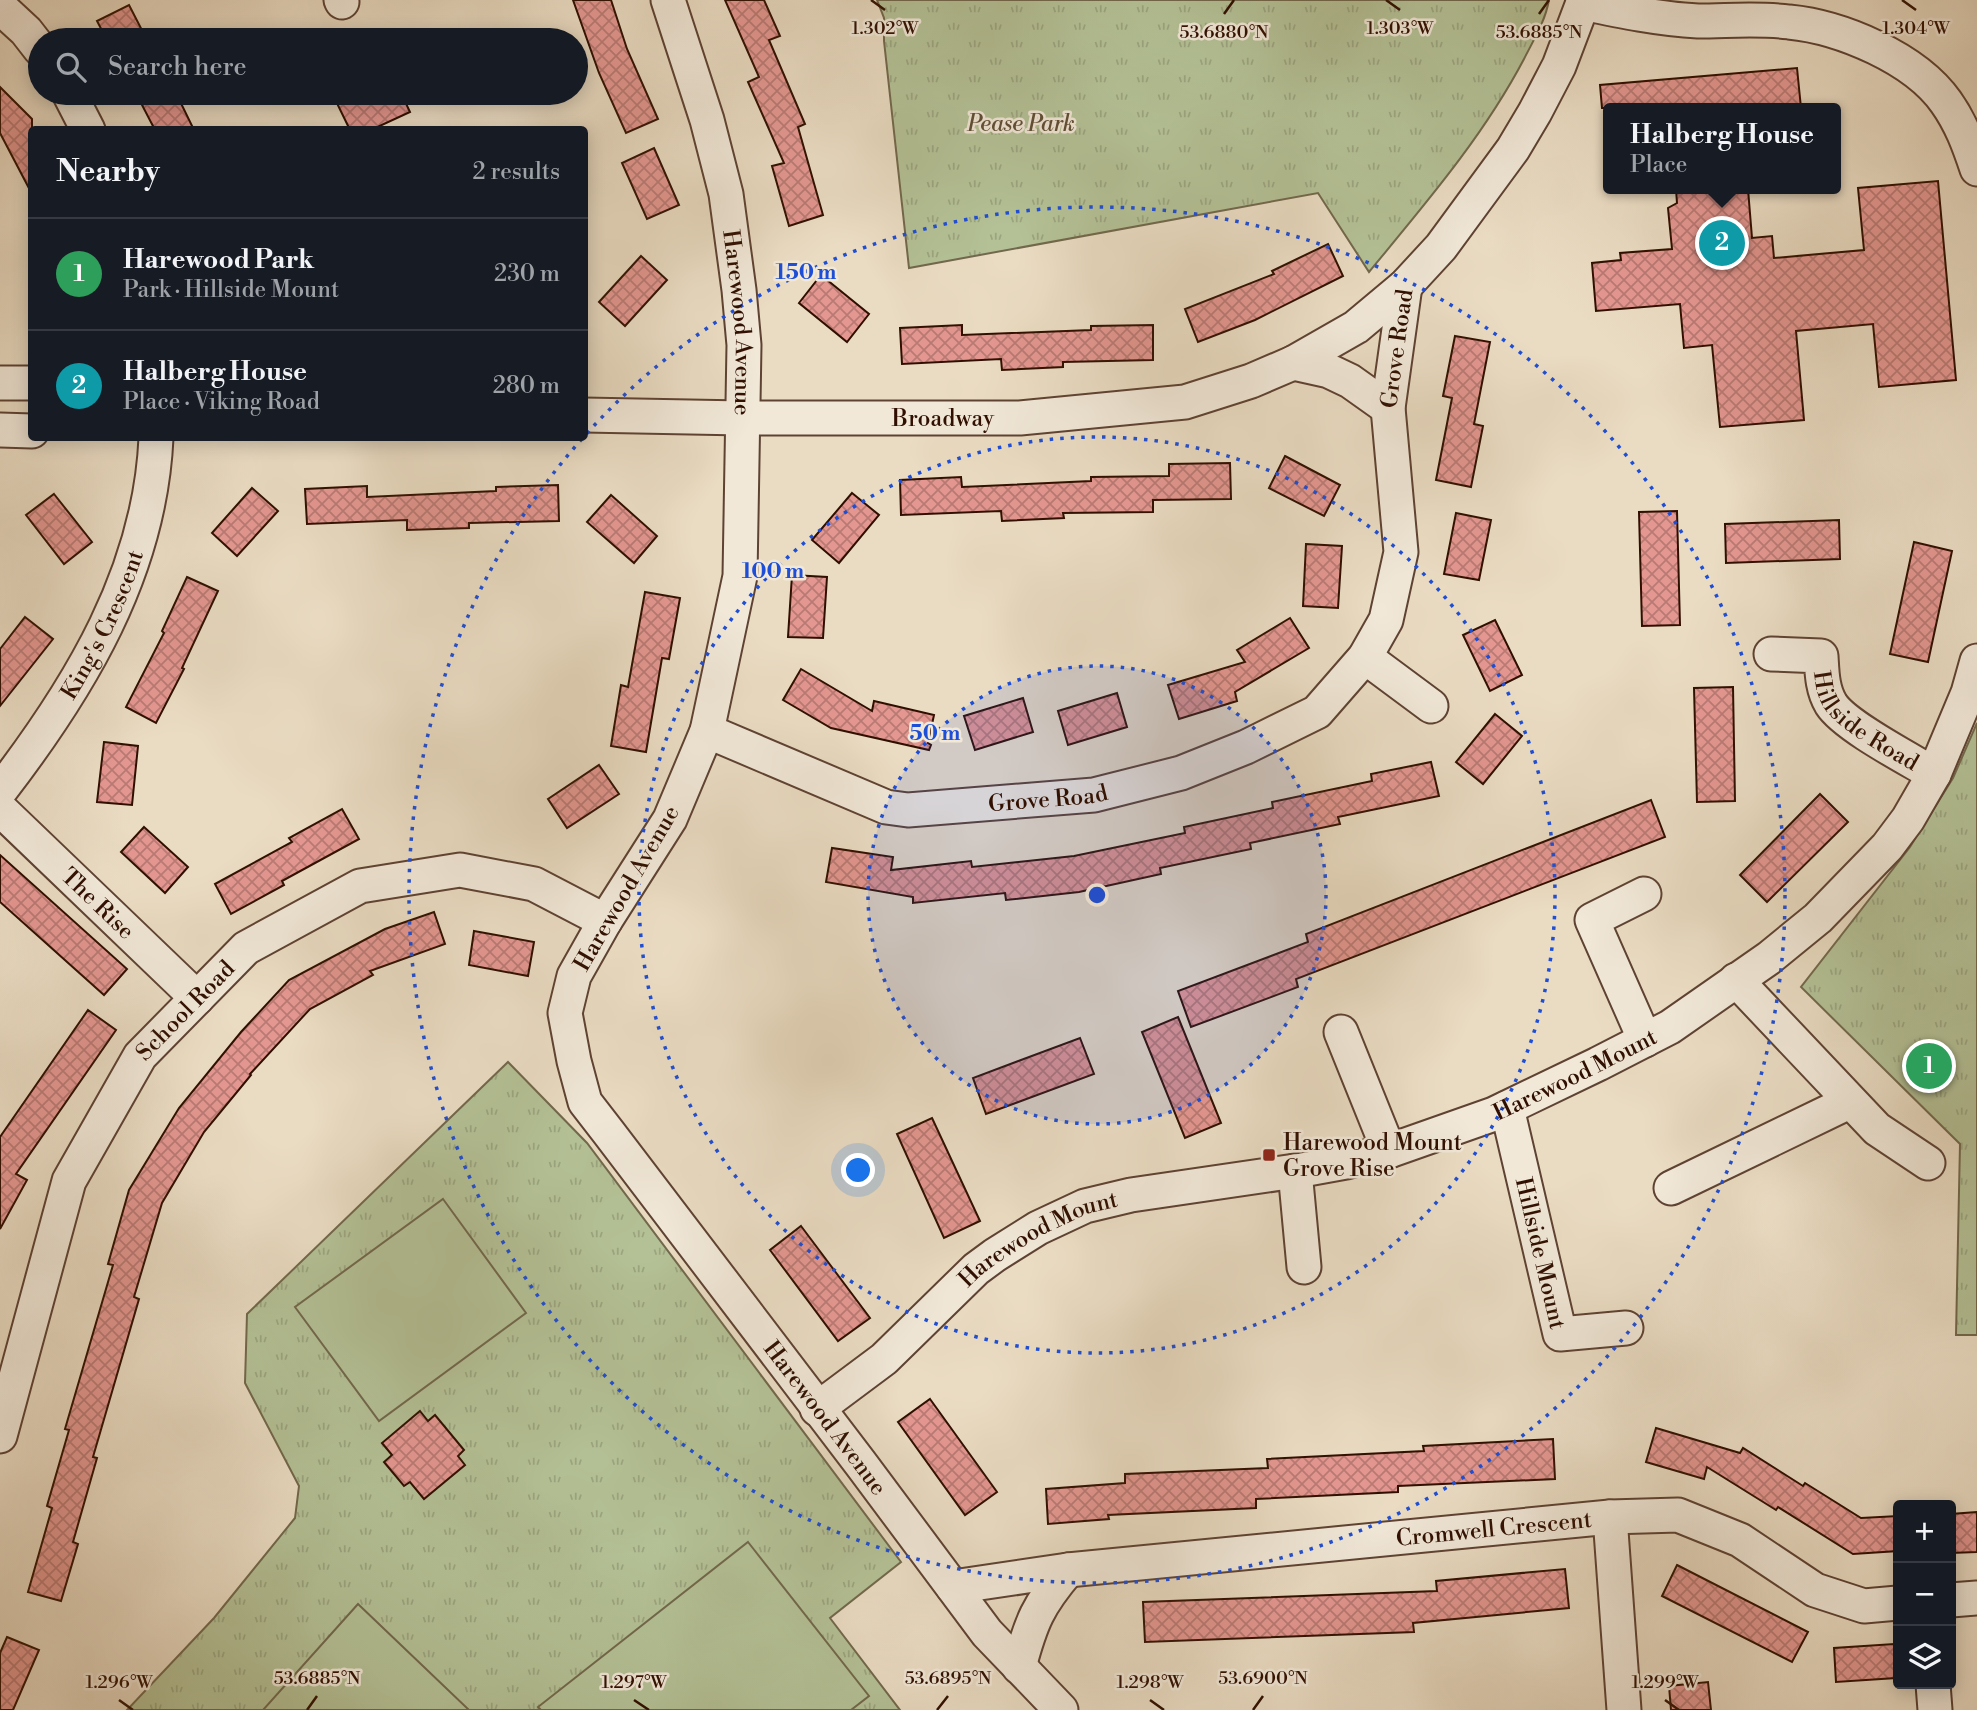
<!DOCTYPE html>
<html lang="en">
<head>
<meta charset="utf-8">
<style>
	body { margin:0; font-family:"Libre Bodoni",serif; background:#20242c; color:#f1f3f6 }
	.controls { position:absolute; right:21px; bottom:21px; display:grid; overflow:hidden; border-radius:7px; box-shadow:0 4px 18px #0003 }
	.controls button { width:63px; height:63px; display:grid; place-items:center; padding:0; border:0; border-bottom:2px solid #363941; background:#171b24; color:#f1f3f6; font:35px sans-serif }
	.you { position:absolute; left:859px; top:1171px; width:24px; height:24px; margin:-18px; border:5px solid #fff; border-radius:50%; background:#1a73e8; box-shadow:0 0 0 10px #1a73e833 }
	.badge { display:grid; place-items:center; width:46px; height:46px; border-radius:50%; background:#c59692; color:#fff; font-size:23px; font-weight:700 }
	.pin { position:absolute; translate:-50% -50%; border:4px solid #fff; box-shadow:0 2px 7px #0006 }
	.popup { position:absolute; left:1603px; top:103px; width:238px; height:91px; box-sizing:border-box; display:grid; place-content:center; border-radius:7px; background:#171b24; filter:drop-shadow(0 2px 5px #0005); font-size:23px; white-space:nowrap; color:#9ea1a6 }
	.popup b { font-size:26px; color:#f1f3f6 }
	.popup::after { content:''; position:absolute; left:50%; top:100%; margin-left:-14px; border:14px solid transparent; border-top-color:#171b24 }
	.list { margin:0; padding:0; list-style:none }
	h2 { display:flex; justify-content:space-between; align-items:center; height:91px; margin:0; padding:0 28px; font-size:30px }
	h2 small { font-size:23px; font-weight:400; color:#9ea1a6 }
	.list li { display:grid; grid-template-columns:46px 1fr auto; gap:21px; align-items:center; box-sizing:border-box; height:112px; padding:0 28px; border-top:2px solid #363941 }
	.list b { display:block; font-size:26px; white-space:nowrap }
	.list p { margin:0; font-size:23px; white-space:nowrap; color:#9ea1a6 }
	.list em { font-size:23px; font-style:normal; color:#9ea1a6 }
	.icon { flex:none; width:38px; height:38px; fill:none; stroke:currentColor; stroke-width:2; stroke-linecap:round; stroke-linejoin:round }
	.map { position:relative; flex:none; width:1977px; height:1710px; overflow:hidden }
	.search { position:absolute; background:#171b24; box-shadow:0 4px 18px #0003; left:28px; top:28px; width:560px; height:77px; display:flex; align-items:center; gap:18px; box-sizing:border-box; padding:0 24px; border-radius:38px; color:#9ea1a6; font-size:26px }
	.panel { position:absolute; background:#171b24; box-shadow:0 4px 18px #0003; left:28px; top:126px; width:560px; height:315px; border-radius:7px }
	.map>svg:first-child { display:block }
	.park { fill:url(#park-tufts); stroke:#72684c; stroke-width:2 }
	.pitch { fill:#b4c196; stroke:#72684c; stroke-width:2 }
	.building { fill:url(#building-cross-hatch); stroke:#300f01; stroke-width:2 }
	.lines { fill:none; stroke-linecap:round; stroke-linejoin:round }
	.street-casing { stroke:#5e4232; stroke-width:37 }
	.street { stroke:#f1e8d8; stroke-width:33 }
	.ticks { fill:none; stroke:#300f01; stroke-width:2.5 }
	.ring { fill:none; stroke:#1d4ed8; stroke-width:3.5; stroke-dasharray:3.5 7 }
	.poi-dot { fill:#8f2418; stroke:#f1e8d8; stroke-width:2.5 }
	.labels { text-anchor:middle; stroke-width:5; stroke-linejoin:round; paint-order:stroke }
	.park-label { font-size:23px; font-style:italic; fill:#5e4d35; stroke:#f1e8d8 }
	.street-label { font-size:23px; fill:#300f01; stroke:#f1e8d8 }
	.poi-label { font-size:23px; fill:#300f01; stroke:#f1e8d8; text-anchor:start }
	.ticks-label { font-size:18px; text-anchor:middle; fill:#300f01; stroke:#f1e8d8; stroke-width:5; stroke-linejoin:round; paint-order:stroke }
	.centre { fill:#1d4ed8; stroke:#f1e8d8; stroke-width:3.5 }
	.ring-label { font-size:21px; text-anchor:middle; font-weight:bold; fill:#1d4ed8; stroke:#f1e8d8; stroke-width:5; stroke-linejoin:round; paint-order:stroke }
</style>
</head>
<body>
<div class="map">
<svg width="1977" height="1710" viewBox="0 0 1977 1710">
	<defs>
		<pattern id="park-tufts" width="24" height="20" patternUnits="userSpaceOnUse" patternTransform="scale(1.75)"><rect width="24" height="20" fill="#b4c196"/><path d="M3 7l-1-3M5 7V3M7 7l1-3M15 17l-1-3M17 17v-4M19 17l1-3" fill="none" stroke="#9ba580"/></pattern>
		<pattern id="building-cross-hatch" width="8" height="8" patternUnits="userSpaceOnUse" patternTransform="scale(1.75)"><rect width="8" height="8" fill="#e49791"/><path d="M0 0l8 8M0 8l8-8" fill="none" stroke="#b97a74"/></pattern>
	</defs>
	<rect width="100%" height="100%" fill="#eadcc3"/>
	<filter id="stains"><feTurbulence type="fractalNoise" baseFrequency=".00286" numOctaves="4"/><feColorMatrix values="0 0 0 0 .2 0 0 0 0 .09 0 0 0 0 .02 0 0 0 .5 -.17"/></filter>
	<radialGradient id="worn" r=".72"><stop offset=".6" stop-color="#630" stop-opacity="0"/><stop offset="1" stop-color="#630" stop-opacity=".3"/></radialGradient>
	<g class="park">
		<path d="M877,0H1549C1545,22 1534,39 1524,59C1483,137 1425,204 1369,272L1318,193L909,268L884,41V18Z"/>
		<path d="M1977,723V1335H1956L1960,1144L1801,987L1910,847L1953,778Z"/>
		<path d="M508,1062L587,1143L901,1562L830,1618L900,1710H127L214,1618L295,1518L299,1486L245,1383L247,1314Z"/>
	</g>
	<g class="pitch">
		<path d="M443,1199L526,1313L379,1421L295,1307Z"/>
		<path d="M748,1542L869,1696L851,1710H541L538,1707Z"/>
		<path d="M358,1604L469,1710H263Z"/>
	</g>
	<g class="building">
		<path d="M573,0H611L627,49L658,119L626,133L599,73Z"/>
		<path d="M725,0H764L780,36L769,40L805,124L798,127L823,215L789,226L772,166L784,163L748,82L759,77Z"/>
		<path d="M129,5L147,40H107L97,21Z"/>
		<path d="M1797,68L1801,108H1602L1600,85Z"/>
		<path d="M0,87L32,119V194L0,133Z"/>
		<path d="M166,93H176L194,130H155L142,105Z"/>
		<path d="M332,93H401L410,112L371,130H350Z"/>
		<path d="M654,148L679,205L647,219L622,163Z"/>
		<path d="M1938,181L1956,380L1879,387L1873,324L1796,331L1804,420L1720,427L1712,345L1684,348L1680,304L1596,311L1592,263L1621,260L1620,253L1672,249L1668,208L1677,203L1676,189H1748L1752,238L1772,236L1774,258L1864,250L1858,188Z"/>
		<path d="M1328,244L1343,276L1255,320L1198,342L1185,309L1274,274L1272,271Z"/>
		<path d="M641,256L667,280L625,326L599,302Z"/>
		<path d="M821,275L869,314L847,342L799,303Z"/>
		<path d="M962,325V335L1091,330V326L1153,325V360L1063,362V367L1002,370L1001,359L902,364L900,328Z"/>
		<path d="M1455,336L1490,342L1474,424L1483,426L1471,487L1436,480L1452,398L1443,396Z"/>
		<path d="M1285,456L1340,485L1324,516L1269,488Z"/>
		<path d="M1230,463L1231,499L1153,500V512L1063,513L1064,518L1002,521L1001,511L901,515L900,480L961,477L962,487L1091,481V477L1169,476V464Z"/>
		<path d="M558,485L559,521L469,523V528L407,530V520L307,524L305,489L367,486V497L496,491V487Z"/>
		<path d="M252,488L278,511L237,556L212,533Z"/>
		<path d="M852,493L879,515L839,563L812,540Z"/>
		<path d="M54,494L92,542L64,564L26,515Z"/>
		<path d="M611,495L657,536L634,563L587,522Z"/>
		<path d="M1677,511L1680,625L1642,626L1639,512Z"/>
		<path d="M1456,513L1491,520L1479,580L1444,574Z"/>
		<path d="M1839,520L1840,559L1726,563L1725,524Z"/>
		<path d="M1914,542L1952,551L1928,662L1890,654Z"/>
		<path d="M1306,544L1342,546L1338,608L1303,606Z"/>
		<path d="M792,575L827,577L823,638L788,637Z"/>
		<path d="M187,577L218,591L182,668L184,669L156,723L126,707L164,633L162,631Z"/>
		<path d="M645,592L680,598L669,659L662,658L646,752L611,746L621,685L628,687Z"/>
		<path d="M25,617L53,639L0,706V649Z"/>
		<path d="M1290,618L1309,648L1235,692L1237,701L1179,719L1168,685L1245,662L1237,650Z"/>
		<path d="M1495,620L1522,675L1490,691L1463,635Z"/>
		<path d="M801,669L872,711L874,701L934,715L928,743L931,745L929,750L831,728L783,700Z"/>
		<path d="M1733,687L1735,801L1697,802L1694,688Z"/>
		<path d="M1117,693L1127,727L1068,745L1058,711Z"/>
		<path d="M1023,698L1033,732L975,750L964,716Z"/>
		<path d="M1495,714L1522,736L1483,784L1456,762Z"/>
		<path d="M104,742L138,746L132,805L97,802Z"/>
		<path d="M1431,762L1439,796L1338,817L1340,824L1250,843L1251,849L1160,868L1161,874L1079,892L1006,900L1005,893L913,903V897L826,882L832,848L893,857L891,870L971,861L972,867L1074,856L1185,833L1184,827L1273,808L1272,802L1372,781L1371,774Z"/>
		<path d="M599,765L619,794L567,828L548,799Z"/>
		<path d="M1820,794L1848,822L1767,902L1740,875Z"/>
		<path d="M1651,800L1665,837L1296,979L1298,987L1191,1027L1178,991L1308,942L1306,934Z"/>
		<path d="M342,809L359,839L282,881L284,885L231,914L215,884L292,842L289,838Z"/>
		<path d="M144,827L188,867L165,893L121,852Z"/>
		<path d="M0,855L127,969L104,995L0,902Z"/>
		<path d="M434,912L445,944L370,971L373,975L310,1009L250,1074L251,1075L204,1132L162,1203L134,1297L139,1299L93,1457L97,1458L73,1542L78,1544L61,1601L28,1592L52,1508L47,1506L69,1430L65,1429L113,1265L108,1264L129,1190L179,1108L241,1032L289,980L385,929Z"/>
		<path d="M474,931L534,942L528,976L469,965Z"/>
		<path d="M88,1010L116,1030L16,1174L27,1180L0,1229V1137Z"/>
		<path d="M1178,1017L1221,1123L1185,1138L1142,1032Z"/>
		<path d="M1080,1038L1094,1074L986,1114L973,1078Z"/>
		<path d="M932,1118L980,1221L944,1238L897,1134Z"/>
		<path d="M801,1226L870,1318L838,1341L770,1250Z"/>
		<path d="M930,1399L997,1492L965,1515L898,1422Z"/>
		<path d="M420,1411L428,1421L435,1415L464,1450L458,1456L465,1465L424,1499L410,1482L404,1486L384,1462L392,1455L382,1443Z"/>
		<path d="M1656,1428L1740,1453L1743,1448L1803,1486L1805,1483L1861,1518L1898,1516V1551L1853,1554L1778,1507L1776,1510L1707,1467L1704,1479L1646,1462Z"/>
		<path d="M1553,1439L1555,1479L1398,1486V1492L1256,1499V1508L1108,1515L1109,1519L1048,1524L1046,1489L1125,1483V1474L1268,1468L1267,1459L1424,1451L1423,1446Z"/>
		<path d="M1977,1512V1552L1951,1553V1514Z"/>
		<path d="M1677,1565L1808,1632L1792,1662L1662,1596Z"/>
		<path d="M1565,1569L1569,1608L1413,1623L1414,1632L1145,1642L1143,1602L1437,1591L1436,1581Z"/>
		<path d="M7,1637L39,1650L13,1710H0V1653Z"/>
		<path d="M1894,1644L1896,1678L1836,1682L1834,1648Z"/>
		<path d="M1708,1682L1711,1710H1671L1669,1686Z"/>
	</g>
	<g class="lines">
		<g class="street-casing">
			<g id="street">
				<path d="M341,0L342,2"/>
				<path id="s1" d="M668,0L707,120L726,194L739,290L744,345L740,576L707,731L670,819L605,921L574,976L565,1013L574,1061L585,1102L609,1133L861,1464L987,1633L1061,1710"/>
				<path d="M1583,3C1621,11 1659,19 1698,21C1728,21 1759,18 1789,22C1841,27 1915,58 1946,102C1961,123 1969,145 1977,169"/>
				<path d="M0,7L26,31L40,49"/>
				<path d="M69,93L88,130"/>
				<path d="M1293,363L1329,371L1350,381L1388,408"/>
				<path d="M0,383H32"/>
				<path id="s2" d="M584,415L743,418H1020L1185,402L1251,381L1293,363L1356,327L1405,286L1441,247L1513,149L1535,112L1559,66L1584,0"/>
				<path d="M0,430L32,431"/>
				<path id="s3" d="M1771,654L1821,656C1822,672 1822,689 1831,704C1845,726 1909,759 1934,774"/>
				<path d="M1365,657L1431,706"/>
				<path id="s4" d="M707,731L886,807L908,810L1094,795L1181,773L1246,747L1317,712L1365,657L1386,620L1401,552L1388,408L1405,286"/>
				<path id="s5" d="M0,791C80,687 150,572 156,438"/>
				<path id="s6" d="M0,809L197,998"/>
				<path d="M1644,894L1592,920L1645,1040"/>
				<path d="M1736,980L1877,1129L1928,1163"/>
				<path d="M1341,1032L1389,1151"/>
				<path id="s7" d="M1507,1108L1560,1334L1626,1328"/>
				<path d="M1295,1171L1304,1267"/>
				<path d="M1671,1188L1849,1102"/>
				<path id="s8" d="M817,1409L884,1359L976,1269L995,1255L1038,1228L1085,1206L1131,1195L1302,1170L1346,1162L1389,1151L1494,1114L1598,1064L1670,1027L1769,958L1818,918L1887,847L1908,819L1934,774L1968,693L1977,661"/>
				<path id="s9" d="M0,1436L69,1181L140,1056L246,948L360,886L460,870L534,884L605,921"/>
				<path d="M1610,1517L1624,1710"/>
				<path id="s10" d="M953,1587L1068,1570L1610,1517L1678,1515L1740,1540L1815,1590L1864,1606L1898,1603"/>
				<path d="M1951,1600L1977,1598"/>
				<path d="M1019,1667C1031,1622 1038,1605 1068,1570"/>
				<path d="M1933,1684L1935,1710"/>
			</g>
		</g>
		<use href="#street" class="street"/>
	</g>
	<path class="ticks" d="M871,0L885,10M1386,0L1400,10M1902,0L1916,10M1224,14L1234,0M1539,14L1549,0M119,1700L133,1710M634,1700L649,1710M1150,1700L1164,1710M1665,1700L1679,1710M307,1710L317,1696M937,1710L948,1696M1253,1710L1263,1696"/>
	<circle cx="1097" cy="895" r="229" fill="#1d4ed8" fill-opacity=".12"/>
	<g class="ring">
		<circle cx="1097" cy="895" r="229"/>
		<circle cx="1097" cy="895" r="458"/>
		<circle cx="1097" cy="895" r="688"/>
	</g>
	<rect class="poi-dot" x="1262" y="1148" width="14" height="14" rx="3.5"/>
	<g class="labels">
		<g class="park-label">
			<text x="1021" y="131">Pease Park</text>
		</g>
		<g class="street-label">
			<text dy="8" stroke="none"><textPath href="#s1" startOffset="332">Harewood Avenue</textPath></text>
			<text dy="8" stroke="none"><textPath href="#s4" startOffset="1032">Grove Road</textPath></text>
			<text dy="8" stroke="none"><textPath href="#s2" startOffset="359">Broadway</textPath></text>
			<text dy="8" stroke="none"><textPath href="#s5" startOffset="196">King's Crescent</textPath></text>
			<text dy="8" stroke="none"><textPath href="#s3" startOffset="135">Hillside Road</textPath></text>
			<text dy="8" stroke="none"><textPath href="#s4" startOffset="357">Grove Road</textPath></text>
			<text transform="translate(626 888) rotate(-60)" y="8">Harewood Avenue</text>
			<text dy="8" stroke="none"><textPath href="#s6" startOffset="136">The Rise</textPath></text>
			<text dy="8" stroke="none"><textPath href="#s9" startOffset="472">School Road</textPath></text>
			<text dy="8" stroke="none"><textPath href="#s8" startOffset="849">Harewood Mount</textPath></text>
			<text dy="8" stroke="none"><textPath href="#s8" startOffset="282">Harewood Mount</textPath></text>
			<text dy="8" stroke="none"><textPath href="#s7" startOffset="149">Hillside Mount</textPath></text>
			<text dy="8" stroke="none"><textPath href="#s1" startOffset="1550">Harewood Avenue</textPath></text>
			<text dy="8" stroke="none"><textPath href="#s10" startOffset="544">Cromwell Crescent</textPath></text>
		</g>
		<g class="poi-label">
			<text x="1283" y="1150">Harewood Mount<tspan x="1283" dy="26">Grove Rise</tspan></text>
		</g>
	</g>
	<g class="ticks-label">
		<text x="885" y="34">1.302°W</text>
		<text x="1916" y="34">1.304°W</text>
		<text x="1400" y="34">1.303°W</text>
		<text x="1224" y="38">53.6880°N</text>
		<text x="1539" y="38">53.6885°N</text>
		<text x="317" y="1684">53.6885°N</text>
		<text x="948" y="1684">53.6895°N</text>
		<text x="1263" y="1684">53.6900°N</text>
		<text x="119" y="1688">1.296°W</text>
		<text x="634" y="1688">1.297°W</text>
		<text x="1150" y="1688">1.298°W</text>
		<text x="1665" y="1688">1.299°W</text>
	</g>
	<circle cx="1097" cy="895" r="10" class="centre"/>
	<g class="ring-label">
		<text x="806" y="279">150 m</text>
		<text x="773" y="578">100 m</text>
		<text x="935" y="740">50 m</text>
	</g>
	<rect width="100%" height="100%" filter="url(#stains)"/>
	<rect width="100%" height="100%" fill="url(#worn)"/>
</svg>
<div class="controls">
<button>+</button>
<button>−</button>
<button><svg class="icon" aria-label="layers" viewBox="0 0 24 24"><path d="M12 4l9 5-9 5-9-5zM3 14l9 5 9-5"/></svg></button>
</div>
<div class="you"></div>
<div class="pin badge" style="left:1929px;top:1066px;background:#2e9e5b">1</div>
<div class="pin badge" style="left:1722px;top:243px;background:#0f9aa8">2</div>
<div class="popup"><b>Halberg House</b>Place</div>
<div class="search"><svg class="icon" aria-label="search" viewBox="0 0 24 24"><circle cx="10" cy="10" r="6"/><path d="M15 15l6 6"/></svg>Search here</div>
<section class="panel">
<h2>Nearby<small>2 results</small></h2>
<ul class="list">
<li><span class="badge" style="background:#2e9e5b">1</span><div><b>Harewood Park</b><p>Park · Hillside Mount</p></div><em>230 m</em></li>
<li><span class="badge" style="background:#0f9aa8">2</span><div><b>Halberg House</b><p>Place · Viking Road</p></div><em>280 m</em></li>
</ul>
</section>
</div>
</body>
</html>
